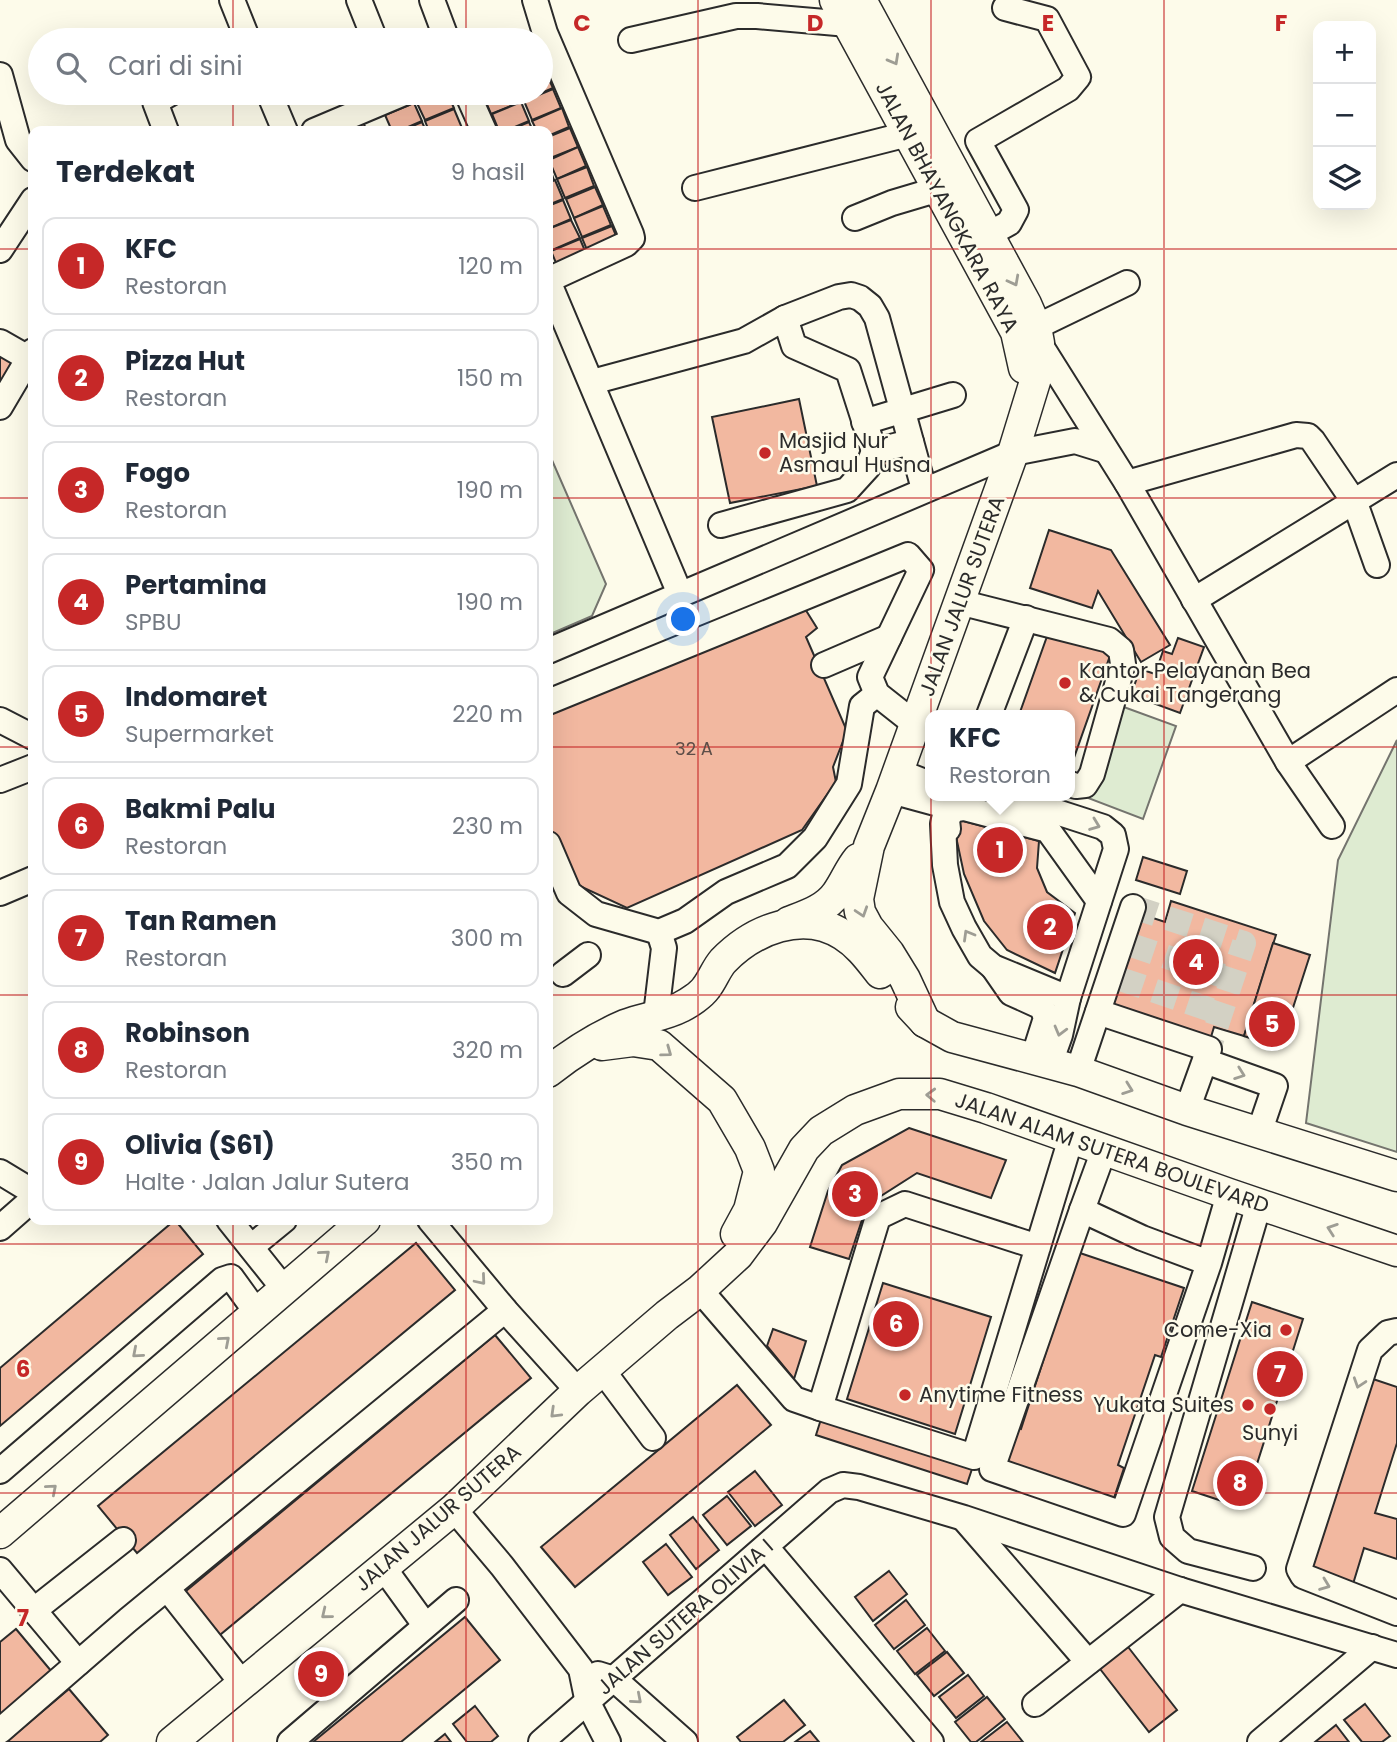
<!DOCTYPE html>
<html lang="id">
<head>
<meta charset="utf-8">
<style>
	body { margin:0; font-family:Poppins,sans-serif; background:#f6f6f7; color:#1f2937 }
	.controls { position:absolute; right:21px; top:21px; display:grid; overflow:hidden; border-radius:14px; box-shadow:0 7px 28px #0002 }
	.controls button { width:63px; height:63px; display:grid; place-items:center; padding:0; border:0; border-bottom:2px solid #e0e1e3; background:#fff; color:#1f2937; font:35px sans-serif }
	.you { position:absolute; left:684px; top:620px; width:24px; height:24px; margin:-18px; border:5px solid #fff; border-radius:50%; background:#1a73e8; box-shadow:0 0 0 10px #1a73e833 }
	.badge { display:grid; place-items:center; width:46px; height:46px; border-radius:50%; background:#c62828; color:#fff; font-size:23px; font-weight:700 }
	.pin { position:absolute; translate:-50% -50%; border:4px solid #fff; box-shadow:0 2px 7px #0006 }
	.popup { position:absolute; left:925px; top:710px; width:150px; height:91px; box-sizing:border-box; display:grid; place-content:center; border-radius:14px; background:#fff; filter:drop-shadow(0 2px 5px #0005); font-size:23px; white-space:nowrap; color:#747a83 }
	.popup b { font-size:26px; color:#1f2937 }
	.popup::after { content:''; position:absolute; left:50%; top:100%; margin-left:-14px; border:14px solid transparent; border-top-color:#fff }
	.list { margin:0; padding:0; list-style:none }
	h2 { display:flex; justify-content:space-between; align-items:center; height:91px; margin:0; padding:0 28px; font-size:30px }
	h2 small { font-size:23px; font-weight:400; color:#747a83 }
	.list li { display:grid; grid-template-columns:46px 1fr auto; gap:21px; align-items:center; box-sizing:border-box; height:98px; margin:0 14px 14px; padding:0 14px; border:2px solid #e0e1e3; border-radius:14px }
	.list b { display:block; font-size:26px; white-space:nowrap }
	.list p { margin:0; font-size:23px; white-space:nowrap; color:#747a83 }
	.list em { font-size:23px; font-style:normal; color:#747a83 }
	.icon { flex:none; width:38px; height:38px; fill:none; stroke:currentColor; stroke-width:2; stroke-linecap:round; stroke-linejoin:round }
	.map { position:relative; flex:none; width:1397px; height:1742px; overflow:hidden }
	.search { position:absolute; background:#fff; box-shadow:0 7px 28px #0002; left:28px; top:28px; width:525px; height:77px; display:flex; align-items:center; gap:18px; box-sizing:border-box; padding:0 24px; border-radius:38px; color:#747a83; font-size:26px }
	.panel { position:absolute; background:#fff; box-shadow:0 7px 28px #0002; left:28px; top:126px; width:525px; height:1099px; border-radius:14px }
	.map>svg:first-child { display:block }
	.green { fill:#deebd1; stroke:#74746e; stroke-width:2 }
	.building { fill:#f2b8a0; stroke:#2b2b2b; stroke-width:2 }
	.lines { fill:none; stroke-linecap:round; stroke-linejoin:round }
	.minor-tunnel { stroke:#d3d1c4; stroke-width:24; stroke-dasharray:24 12; stroke-linecap:butt }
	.minor-casing { stroke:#2b2b2b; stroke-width:28 }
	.major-casing { stroke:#2b2b2b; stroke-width:33 }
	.minor { stroke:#fdfbea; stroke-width:24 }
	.major { stroke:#fdfbea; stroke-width:30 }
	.oneway { stroke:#9e9d94 }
	.grid { fill:none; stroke:#c62828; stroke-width:2; stroke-opacity:0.55 }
	.poi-dot { fill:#c62828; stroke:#fdfbea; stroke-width:2.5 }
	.labels { text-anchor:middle; stroke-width:5; stroke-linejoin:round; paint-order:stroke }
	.number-label { font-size:18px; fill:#5d4e48 }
	.street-label { font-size:21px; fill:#2b2b2b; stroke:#fdfbea }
	.poi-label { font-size:21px; fill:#2b2b2b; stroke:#fdfbea; text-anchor:start }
	.grid-label { font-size:23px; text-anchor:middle; font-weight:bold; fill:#c62828; stroke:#fdfbea; stroke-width:5; stroke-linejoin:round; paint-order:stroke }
</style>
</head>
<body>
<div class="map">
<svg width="1397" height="1742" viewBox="0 0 1397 1742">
	<rect width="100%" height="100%" fill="#fdfbea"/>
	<g class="green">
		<path d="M548,451L606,584L592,616L548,635Z"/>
		<path d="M1121,706L1176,726L1143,819L1088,798Z"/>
		<path d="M1397,740V1152L1306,1123L1338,860Z"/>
	</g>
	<g class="building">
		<path d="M544,69L553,88L523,101L520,93H541V71Z"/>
		<path d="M553,89L561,108L532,120L524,101Z"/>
		<path d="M437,93H447L454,108L425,120L416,101Z"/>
		<path d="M489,93H517L521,102L491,114L483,95Z"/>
		<path d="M521,102L529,121L505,131H499L492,114Z"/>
		<path d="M414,103L422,121L399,131H392L385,115Z"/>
		<path d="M562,108L569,127L548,136V131H537L532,121Z"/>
		<path d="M454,109L462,128L454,131H429L425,121Z"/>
		<path d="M362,120L367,131H336Z"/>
		<path d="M422,122L426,131H401Z"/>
		<path d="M529,122L533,131H507Z"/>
		<path d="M570,128L578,147L548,159V137Z"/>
		<path d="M578,147L586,166L557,179L549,160Z"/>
		<path d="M548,164L554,180L548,183Z"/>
		<path d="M587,167L594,186L565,198L557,179Z"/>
		<path d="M555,180L563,199L548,205V183Z"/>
		<path d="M595,187L603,205L574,218L566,199Z"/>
		<path d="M563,200L571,219L548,229V206Z"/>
		<path d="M603,206L611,225L582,237L574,218Z"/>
		<path d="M571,220L580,238L550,251L548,229Z"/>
		<path d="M612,226L620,245L590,257L582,238Z"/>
		<path d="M580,239L588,258L559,270L551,251Z"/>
		<path d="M3,352L21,362L0,386V358Z"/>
		<path d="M799,399L817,486L730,503L712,417Z"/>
		<path d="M898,455L901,459L898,468L890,471L886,468L883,460Z"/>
		<path d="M1049,530L1111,550L1170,645L1141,662L1098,591L1092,608L1030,588Z"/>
		<path d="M802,604L817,628L806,637L847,731L833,767L836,782L802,830L627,908L569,881L548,826V711Z"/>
		<path d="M1050,628L1112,650L1070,769V715H1019Z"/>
		<path d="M1178,638L1204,647L1180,713L1131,695L1140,669L1155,674L1163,651L1172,654Z"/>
		<path d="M952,818L1039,841L1037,868L1047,892L1075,913L1055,973L1007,950L984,921L964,874Z"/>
		<path d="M1143,857L1187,871L1180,894L1136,880Z"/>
		<path d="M1171,901L1276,935L1244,1036L1214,1027L1211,1037L1112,1005L1141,914L1165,922Z"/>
		<path d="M1273,943L1310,955L1280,1048L1244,1036Z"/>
		<path d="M909,1128L1006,1160L991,1198L917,1173L867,1205L849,1259L810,1247L828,1191L842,1165Z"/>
		<path d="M175,1220L203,1254L0,1426V1368Z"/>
		<path d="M416,1243L455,1290L137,1553L98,1506Z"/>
		<path d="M1071,1250L1184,1288L1161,1357L1155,1355L1118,1465L1124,1468L1112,1504L999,1466L1012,1426L1021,1429L1055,1324L1047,1321Z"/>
		<path d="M883,1283L991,1317L955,1434L847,1399Z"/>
		<path d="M1252,1302L1303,1319L1243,1508L1192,1491Z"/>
		<path d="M773,1329L806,1341L794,1379L767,1346Z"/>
		<path d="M495,1335L531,1378L215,1639L180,1596Z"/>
		<path d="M1367,1377L1397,1387V1443L1375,1513L1397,1519V1559L1364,1548L1353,1584L1307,1569Z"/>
		<path d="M737,1385L771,1425L575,1587L541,1547Z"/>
		<path d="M822,1416L973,1466L967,1484L816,1435Z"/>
		<path d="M755,1471L782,1505L755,1526L728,1492Z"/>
		<path d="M727,1496L751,1526L727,1545L703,1515Z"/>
		<path d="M693,1517L719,1550L696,1569L670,1535Z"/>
		<path d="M666,1544L692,1577L668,1595L643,1562Z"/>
		<path d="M889,1571L907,1594L873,1621L855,1597Z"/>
		<path d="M906,1600L925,1625L894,1649L875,1625Z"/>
		<path d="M465,1617L500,1660L401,1742H313Z"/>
		<path d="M927,1628L945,1651L915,1674L897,1651Z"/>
		<path d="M16,1629L52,1672L0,1716V1642Z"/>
		<path d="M1125,1643L1177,1710L1149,1732L1097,1665Z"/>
		<path d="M947,1652L964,1673L934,1696L917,1675Z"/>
		<path d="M968,1675L984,1696L956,1718L939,1697Z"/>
		<path d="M69,1689L108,1735L100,1742H6Z"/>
		<path d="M987,1697L1005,1719L976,1742H971L955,1722Z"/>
		<path d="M784,1700L805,1725L783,1742H741L737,1737Z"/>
		<path d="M1365,1704L1390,1736L1382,1742H1362L1344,1720Z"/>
		<path d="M475,1706L498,1736L491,1742H467L453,1724Z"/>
		<path d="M1007,1722L1023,1742H981Z"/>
		<path d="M1336,1725L1349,1742H1315Z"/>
		<path d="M810,1731L819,1742H795Z"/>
		<path d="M445,1734L451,1742H435Z"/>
	</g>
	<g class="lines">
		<g class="minor-tunnel">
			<path d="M1133,907L1244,943L1209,1049"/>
			<path d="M1131,945L1232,979"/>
			<path d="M1120,979L1220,1013"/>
		</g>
		<g class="minor-casing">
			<g id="minor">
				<path d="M232,0L248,40"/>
				<path d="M359,0L375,40"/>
				<path d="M432,0L447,40"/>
				<path d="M535,0L545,33L631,234L632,238L626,244L548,280"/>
				<path d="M631,40L736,16H757L848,24"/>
				<path d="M0,75L18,140L33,159"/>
				<path d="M269,93L285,131"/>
				<path d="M467,93L484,131"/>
				<path d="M166,131L155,102L171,93"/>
				<path d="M314,131L404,93"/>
				<path d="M695,188L908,134"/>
				<path d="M855,218L892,203L939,189"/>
				<path d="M973,243L1009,223L1016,210L978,141L1068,89L1078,77L1047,19L1005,8"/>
				<path d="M0,250L33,200"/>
				<path d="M548,281L680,594"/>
				<path d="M785,318L794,346L848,370L874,451L911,442"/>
				<path d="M1036,327L1127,283"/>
				<path d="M0,342L28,358"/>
				<path d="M1039,343L1127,483L1288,762L1332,826"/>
				<path d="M592,382L744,341L785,318L839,297L851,295L860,298L870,306L877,318L924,489"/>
				<path d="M0,407L33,351"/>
				<path d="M864,422L953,395"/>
				<path d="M1127,483L1296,435L1308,436L1313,441L1355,503L1377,565"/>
				<path d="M721,525L847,490L868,467L874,451"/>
				<path d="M1194,600L1397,475"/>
				<path d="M959,602L1109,640L1121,650L1123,664L1092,774L1085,785L1076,786L1070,784"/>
				<path d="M548,651L1013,453L1075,441L1104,450"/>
				<path d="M824,665L889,637"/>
				<path d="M548,702L908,555L921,570L870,677L877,694L915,724L930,730"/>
				<path d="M989,715L1026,618"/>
				<path d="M0,720L33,737"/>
				<path d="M1288,762L1397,690"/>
				<path d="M897,771L930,784"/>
				<path d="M0,780L33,767"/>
				<path d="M891,791L946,806"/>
				<path d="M949,796L943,824L945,865L952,902L964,928L980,956L993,967L1068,998L1116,849L1113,835L1103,827L1007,796"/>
				<path d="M948,829L947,820L952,810L964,808L1048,830L1099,901"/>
				<path d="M548,844L569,893L596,914L659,932L685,921L726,892L787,866L815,838L849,784L862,706L877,694"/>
				<path d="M0,893L33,879"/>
				<path d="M993,967L1011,993L1042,1007L1046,1018L1033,1059"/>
				<path d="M563,974L588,955"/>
				<path d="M1098,1012L1209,1049L1187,1110"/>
				<path d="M656,1015L664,948L659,932"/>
				<path d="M1205,1061L1275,1086L1259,1133"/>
				<path d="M1050,1063L1060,1035L1068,998"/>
				<path d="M1078,1071L1133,907"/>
				<path d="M0,1172L33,1192"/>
				<path d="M1082,1210L1104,1150"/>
				<path d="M229,1220L284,1289"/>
				<path d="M430,1220L505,1310L578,1391"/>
				<path d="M0,1228L33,1199"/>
				<path d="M251,1247L284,1220"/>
				<path d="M1038,1247L905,1204L878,1217L820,1408L974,1457L1071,1138"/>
				<path d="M1209,1263L1123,1514L992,1469L1082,1210L1142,1238L1209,1263L1229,1194"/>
				<path d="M700,1290L794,1399L820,1408"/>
				<path d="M1397,1331L1388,1333L1370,1350L1299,1569L1303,1576L1397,1613"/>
				<path d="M603,1371L653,1438"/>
				<path d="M0,1471L222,1280L231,1277L257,1313"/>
				<path d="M454,1509L502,1566L581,1669L588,1703L608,1742"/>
				<path d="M965,1520L1088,1662"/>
				<path d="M766,1547L931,1742"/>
				<path d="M383,1567L425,1625"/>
				<path d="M1253,1568L1188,1551L1172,1537L1167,1517L1259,1204"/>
				<path d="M0,1570L78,1663"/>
				<path d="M167,1588L242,1683"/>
				<path d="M33,1611L123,1540"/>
				<path d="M598,1674L614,1679L685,1742"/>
				<path d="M1035,1704L1180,1590"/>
				<path d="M0,1731L128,1620L505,1310"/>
				<path d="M290,1742L456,1600"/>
				<path d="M541,1742L829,1491L843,1485L859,1487L964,1518L1180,1590L1397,1655"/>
				<path d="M1260,1742L1372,1647"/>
			</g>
		</g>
		<g class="major-casing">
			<g id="major">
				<path d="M835,0L1016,332L1024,368"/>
				<path d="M861,0L1026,304L1036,327L1039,343L1036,378L1013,453L891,791L869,846L858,899L860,912L868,927L889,953L905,979L925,1022"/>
				<path d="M789,922C807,915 826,909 837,893C845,882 849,870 858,859"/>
				<path d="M911,1007L925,1022L952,1037L1078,1071L1187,1110L1397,1176"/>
				<path d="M602,1045L633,1041L659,1045L722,1100L750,1148L759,1171L749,1210L736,1234"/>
				<path d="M548,1072C572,1053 597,1037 625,1025C643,1018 664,1016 681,1007C689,1003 701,995 706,988C713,979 716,969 723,961C753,930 803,909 843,935C859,945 869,959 880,973"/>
				<path d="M0,1533L365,1220"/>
				<path d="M172,1742L454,1509L578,1391L667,1315L700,1290L738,1255L762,1223L804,1149L821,1131L855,1110L899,1094H940L986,1108L1229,1194L1397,1251"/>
			</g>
		</g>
		<use href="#minor" class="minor"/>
		<use href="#major" class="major"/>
	</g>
	<defs><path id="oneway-chevron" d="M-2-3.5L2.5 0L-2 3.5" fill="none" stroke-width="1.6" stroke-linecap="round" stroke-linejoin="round" transform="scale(1.75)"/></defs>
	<g class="oneway">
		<use href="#oneway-chevron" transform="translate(894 60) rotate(61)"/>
		<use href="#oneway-chevron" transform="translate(1014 281) rotate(62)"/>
		<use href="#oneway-chevron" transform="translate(1095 825) rotate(21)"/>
		<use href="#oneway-chevron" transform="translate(862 912) rotate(72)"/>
		<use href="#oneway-chevron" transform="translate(968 935) rotate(-120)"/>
		<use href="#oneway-chevron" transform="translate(1060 1031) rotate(105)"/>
		<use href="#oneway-chevron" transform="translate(667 1052) rotate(36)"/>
		<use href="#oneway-chevron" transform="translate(1240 1074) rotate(20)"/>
		<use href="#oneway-chevron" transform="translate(1128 1089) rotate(20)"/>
		<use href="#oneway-chevron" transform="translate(931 1095) rotate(-178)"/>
		<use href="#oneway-chevron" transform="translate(1332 1229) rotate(-161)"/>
		<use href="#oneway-chevron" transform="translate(325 1255) rotate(-41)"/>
		<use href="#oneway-chevron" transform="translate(481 1280) rotate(50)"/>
		<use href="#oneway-chevron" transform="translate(225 1341) rotate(-41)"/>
		<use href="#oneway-chevron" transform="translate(137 1353) rotate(139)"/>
		<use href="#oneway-chevron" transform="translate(1359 1383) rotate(108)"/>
		<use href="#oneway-chevron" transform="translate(555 1413) rotate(136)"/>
		<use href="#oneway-chevron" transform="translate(52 1489) rotate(-41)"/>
		<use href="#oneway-chevron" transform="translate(1325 1585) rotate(21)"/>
		<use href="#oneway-chevron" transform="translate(326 1614) rotate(141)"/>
		<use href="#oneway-chevron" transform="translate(637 1699) rotate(41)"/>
	</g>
	<path class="grid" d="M233,0V40M466,0V40M698,0V1742M931,0V1742M1164,0V1742M233,93V131M466,93V131M0,249H33M548,249H1397M0,498H33M548,498H1397M0,747H33M548,747H1397M0,995H33M548,995H1397M233,1220V1742M466,1220V1742M0,1244H1397M0,1493H1397"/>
	<g class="poi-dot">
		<circle cx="765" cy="453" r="7"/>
		<circle cx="1065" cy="683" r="7"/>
		<circle cx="1286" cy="1330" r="7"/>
		<circle cx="905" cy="1395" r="7"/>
		<circle cx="1248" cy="1405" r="7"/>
		<circle cx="1270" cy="1409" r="7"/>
	</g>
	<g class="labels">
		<g class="number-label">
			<text x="694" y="755">32 A</text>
		</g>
		<g class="street-label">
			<text transform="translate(947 207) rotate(62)" y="7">JALAN BHAYANGKARA RAYA</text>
			<text transform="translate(962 596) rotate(-70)" y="7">JALAN JALUR SUTERA</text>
			<text transform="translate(1112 1153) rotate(19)" y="7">JALAN ALAM SUTERA BOULEVARD</text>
			<text transform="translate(438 1518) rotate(-41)" y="7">JALAN JALUR SUTERA</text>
			<text transform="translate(685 1617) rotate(-41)" y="7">JALAN SUTERA OLIVIA I</text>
		</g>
		<g class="poi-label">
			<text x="779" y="448">Masjid Nur<tspan x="779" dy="24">Asmaul Husna</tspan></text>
			<text x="1079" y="678">Kantor Pelayanan Bea<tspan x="1079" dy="24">&amp; Cukai Tangerang</tspan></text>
			<text x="1272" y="1337" text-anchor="end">Come-Xia</text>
			<text x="919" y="1402">Anytime Fitness</text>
			<text x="1234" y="1412" text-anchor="end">Yukata Suites</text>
			<text x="1270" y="1440" text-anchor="middle">Sunyi</text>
		</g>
	</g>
	<g class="grid-label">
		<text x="582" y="31">C</text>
		<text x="815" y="31">D</text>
		<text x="1048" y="31">E</text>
		<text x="1281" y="31">F</text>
		<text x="23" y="1377">6</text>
		<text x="23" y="1626">7</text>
	</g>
</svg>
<div class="controls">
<button>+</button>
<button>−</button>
<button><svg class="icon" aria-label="layers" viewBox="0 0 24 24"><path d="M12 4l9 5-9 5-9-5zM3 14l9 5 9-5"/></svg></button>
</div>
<div class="you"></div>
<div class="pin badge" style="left:1000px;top:850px">1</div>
<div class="popup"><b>KFC</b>Restoran</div>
<div class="pin badge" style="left:1050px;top:927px">2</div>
<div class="pin badge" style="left:855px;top:1194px">3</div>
<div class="pin badge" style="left:1196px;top:962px">4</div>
<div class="pin badge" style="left:1272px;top:1024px">5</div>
<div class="pin badge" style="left:896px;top:1324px">6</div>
<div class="pin badge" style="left:1280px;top:1374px">7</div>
<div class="pin badge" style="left:1240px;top:1483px">8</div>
<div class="pin badge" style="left:321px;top:1674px">9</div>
<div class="search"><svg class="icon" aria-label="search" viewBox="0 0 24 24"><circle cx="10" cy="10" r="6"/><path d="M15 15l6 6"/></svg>Cari di sini</div>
<section class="panel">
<h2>Terdekat<small>9 hasil</small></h2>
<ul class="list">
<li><span class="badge">1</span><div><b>KFC</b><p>Restoran</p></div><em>120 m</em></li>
<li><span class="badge">2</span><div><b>Pizza Hut</b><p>Restoran</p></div><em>150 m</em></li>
<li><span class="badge">3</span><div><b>Fogo</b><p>Restoran</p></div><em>190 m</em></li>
<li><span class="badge">4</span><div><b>Pertamina</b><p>SPBU</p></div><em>190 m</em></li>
<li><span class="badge">5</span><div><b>Indomaret</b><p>Supermarket</p></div><em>220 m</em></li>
<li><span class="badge">6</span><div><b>Bakmi Palu</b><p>Restoran</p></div><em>230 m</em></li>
<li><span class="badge">7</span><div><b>Tan Ramen</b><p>Restoran</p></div><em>300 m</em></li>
<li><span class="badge">8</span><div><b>Robinson</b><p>Restoran</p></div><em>320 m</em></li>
<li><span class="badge">9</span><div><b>Olivia (S61)</b><p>Halte · Jalan Jalur Sutera</p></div><em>350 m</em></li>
</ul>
</section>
</div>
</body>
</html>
